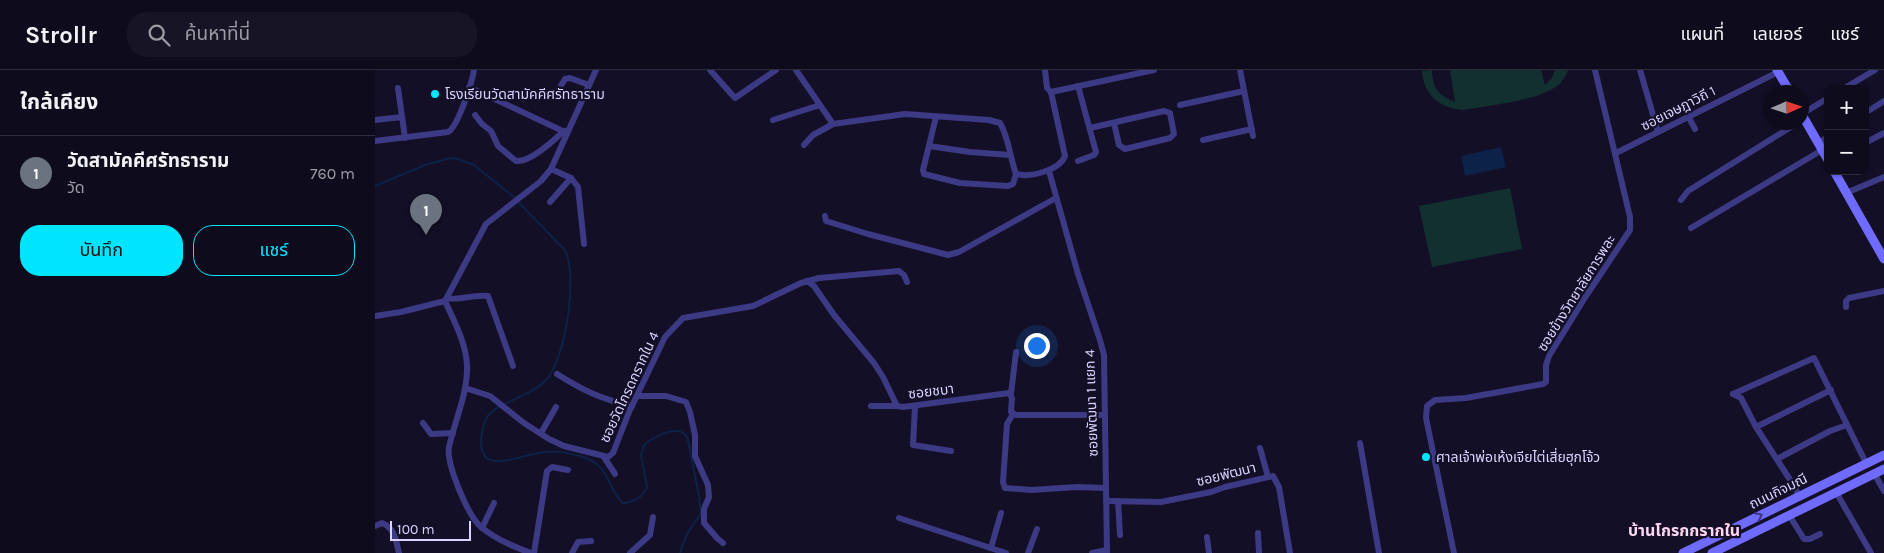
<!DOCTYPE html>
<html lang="th">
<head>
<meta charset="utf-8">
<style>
	body { margin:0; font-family:Karla,"Noto Sans Thai",sans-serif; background:#171425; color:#f1f3f6 }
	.controls { position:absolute; right:15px; top:15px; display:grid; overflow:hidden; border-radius:10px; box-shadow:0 1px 4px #0004 }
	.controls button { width:45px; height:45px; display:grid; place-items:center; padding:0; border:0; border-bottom:1px solid #2e2b3b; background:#0e0b1c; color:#f1f3f6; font:25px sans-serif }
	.compass { position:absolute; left:1389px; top:15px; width:45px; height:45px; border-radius:50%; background:#0e0b1c; box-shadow:0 1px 4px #0004; rotate:87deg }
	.scale { position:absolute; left:15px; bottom:12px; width:81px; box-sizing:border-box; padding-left:5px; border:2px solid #d9d4ff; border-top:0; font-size:14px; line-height:18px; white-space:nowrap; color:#d9d4ff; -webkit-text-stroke:4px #130f26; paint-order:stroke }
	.you { position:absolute; left:661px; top:275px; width:18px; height:18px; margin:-12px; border:4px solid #fff; border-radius:50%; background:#1a73e8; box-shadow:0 0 0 8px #1a73e833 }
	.badge { display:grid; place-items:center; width:32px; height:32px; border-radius:50%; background:#00e5ff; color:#fff; font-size:16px; font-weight:700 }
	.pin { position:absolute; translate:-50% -41px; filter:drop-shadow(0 1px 2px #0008) }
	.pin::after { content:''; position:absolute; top:26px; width:18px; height:15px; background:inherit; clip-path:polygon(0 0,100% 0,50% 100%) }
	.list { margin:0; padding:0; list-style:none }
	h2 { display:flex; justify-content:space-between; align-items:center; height:65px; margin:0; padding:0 20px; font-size:21px }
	h2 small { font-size:16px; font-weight:400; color:#9b9ba3 }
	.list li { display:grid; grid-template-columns:32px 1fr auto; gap:15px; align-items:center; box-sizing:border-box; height:75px; padding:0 20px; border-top:1px solid #2e2b3b }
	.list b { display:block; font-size:19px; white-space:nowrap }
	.list p { margin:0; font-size:16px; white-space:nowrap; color:#9b9ba3 }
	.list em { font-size:16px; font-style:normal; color:#9b9ba3 }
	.actions { display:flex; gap:10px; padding:15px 20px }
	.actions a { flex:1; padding:11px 0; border:1px solid #00e5ff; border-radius:20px; text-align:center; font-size:18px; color:#00e5ff }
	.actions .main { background:#00e5ff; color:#111 }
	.icon { flex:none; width:28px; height:28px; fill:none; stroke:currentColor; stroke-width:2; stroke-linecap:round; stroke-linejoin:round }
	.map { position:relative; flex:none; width:1509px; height:483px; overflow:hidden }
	header { display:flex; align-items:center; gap:30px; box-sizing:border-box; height:70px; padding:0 25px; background:#0e0b1c; border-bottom:1px solid #2e2b3b }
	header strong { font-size:24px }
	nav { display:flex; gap:28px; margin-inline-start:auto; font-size:18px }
	.search { width:350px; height:45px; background:#171425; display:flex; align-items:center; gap:12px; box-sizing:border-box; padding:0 18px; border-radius:20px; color:#9b9ba3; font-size:19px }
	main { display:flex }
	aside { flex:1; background:#0e0b1c }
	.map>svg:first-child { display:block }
	.green { fill:#12302f }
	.water { fill:#0c2248 }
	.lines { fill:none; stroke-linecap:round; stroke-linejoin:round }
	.stream { stroke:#0c2248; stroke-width:2 }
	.street { stroke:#3d3a85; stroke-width:6 }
	.secondary { stroke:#6f6bff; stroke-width:9 }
	.oneway { stroke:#38347d }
	.poi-dot { fill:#00e5ff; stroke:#130f26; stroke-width:2 }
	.labels { text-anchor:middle; stroke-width:4.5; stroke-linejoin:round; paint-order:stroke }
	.poi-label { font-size:14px; fill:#d9d4ff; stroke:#130f26; text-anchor:start }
	.street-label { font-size:14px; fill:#d9d4ff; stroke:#130f26 }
	.quarter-label { font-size:16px; font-weight:bold; fill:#ffd6f0; stroke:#130f26 }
</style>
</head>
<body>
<header>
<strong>Strollr</strong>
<div class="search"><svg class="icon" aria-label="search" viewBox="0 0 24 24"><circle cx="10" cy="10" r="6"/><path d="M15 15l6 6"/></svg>ค้นหาที่นี่</div>
<nav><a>แผนที่</a><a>เลเยอร์</a><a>แชร์</a></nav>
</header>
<main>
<aside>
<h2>ใกล้เคียง<small></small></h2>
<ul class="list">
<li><span class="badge" style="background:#6b7280">1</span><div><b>วัดสามัคคีศรัทธาราม</b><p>วัด</p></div><em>760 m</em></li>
</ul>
<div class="actions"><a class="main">บันทึก</a><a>แชร์</a></div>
</aside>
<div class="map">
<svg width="1509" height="483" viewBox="0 0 1509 483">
	<rect width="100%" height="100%" fill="#130f26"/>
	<g class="green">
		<path d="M1057,0C1057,17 1064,26 1080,32L1075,0H1166L1170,15L1177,8L1180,0H1193C1190,8 1186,14 1179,18C1159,31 1111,36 1087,40C1063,37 1049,25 1047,1Z"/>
		<path d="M1135,118L1147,179L1057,197L1044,136Z"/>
	</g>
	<path class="water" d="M1126,77L1131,97L1090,106L1086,86Z"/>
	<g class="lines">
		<g class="stream">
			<path d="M0,116L50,95L75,88L83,89L99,95L140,128"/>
			<path d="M128,335C142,327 160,322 171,310C191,288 203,207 190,180L143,132"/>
			<path d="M124,337C116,341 110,348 108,357C96,412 142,385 169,382C182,380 201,384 213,389C235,398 233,420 248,433C258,433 269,426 272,417L266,385L269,375C278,367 308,351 313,370L324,426L326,444C316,456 309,467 305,483"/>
		</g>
		<g class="street">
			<path d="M335,0L360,28L401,0"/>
			<path d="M421,0L458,54L530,44L614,50L625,53C634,68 635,88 641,104C655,108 685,100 690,86L676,22"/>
			<path d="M670,0L672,18L676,22L779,0"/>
			<path d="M865,0L878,66"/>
			<path d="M1265,0L1283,62"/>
			<path d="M703,16L721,82L719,85L703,91"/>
			<path d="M94,17L192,63"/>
			<path d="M23,18L30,68"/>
			<path d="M1468,19L1500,0"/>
			<path d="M182,22L190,9L195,8L214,15"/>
			<path d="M805,35L869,21"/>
			<path d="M1490,43L1509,31"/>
			<path d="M1427,44L1453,28"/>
			<path d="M100,45L107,54L116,61L123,76L141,91C156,92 178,71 189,61"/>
			<path d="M1313,46L1320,59"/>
			<path d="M561,47L548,100L549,104L585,113L633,116L638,114L641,104"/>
			<path d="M0,50L27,47"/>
			<path d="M398,50L445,35"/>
			<path d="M715,58L789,41L795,43L799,64L795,68L750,79L744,75L739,53"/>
			<path d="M828,70L877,59"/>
			<path d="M0,71L73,62C83,57 97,12 99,0"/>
			<path d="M1443,73L1453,67"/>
			<path d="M1490,73L1509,63"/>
			<path d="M429,75L438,65L458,54"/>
			<path d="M554,76L595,82L635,85"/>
			<path d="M1241,83L1403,2"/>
			<path d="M176,99L196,108L203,117L209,174"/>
			<path d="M674,101L703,204L725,270L729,285L732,483"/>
			<path d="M1471,123L1509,107"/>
			<path d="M1306,130L1313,121L1424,52"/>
			<path d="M175,132L196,108"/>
			<path d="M450,146L451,151L493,164L573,185L584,182L681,128"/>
			<path d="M1316,158L1447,80"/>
			<path d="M432,211L439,216L459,245L499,293L508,307L522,336L528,337L634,323L637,328L636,342L641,345H729"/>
			<path d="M72,228C85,231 98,224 113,226L138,296"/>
			<path d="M70,231C79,251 91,273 92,295C93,323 80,350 74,377C71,394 93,446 106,457C120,469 139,477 156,483"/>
			<path d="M1471,237V231L1474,228L1509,221"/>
			<path d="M0,246L26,242L70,231L111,154L166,111L176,99L221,0"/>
			<path d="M182,304C209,321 226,329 257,336"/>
			<path d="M90,318L115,326L149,353L174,369L189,376L233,387L238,383L254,342L290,267L308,248L378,236L426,213L444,208L524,201L529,205L532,212"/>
			<path d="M636,324L641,282"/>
			<path d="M1358,324L1439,288L1491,393"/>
			<path d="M1358,324L1366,328L1381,357L1421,419L1423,427"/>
			<path d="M263,326H291L311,332L315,342L320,365V386L333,415L334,427L329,439V453L342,468L348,473"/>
			<path d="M496,336H522"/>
			<path d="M540,336L538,375L576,381"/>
			<path d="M638,344L632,354L628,412L630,418L656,420L702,417L731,418"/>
			<path d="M48,353L56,364L78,363"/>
			<path d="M1381,357L1456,320"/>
			<path d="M166,363L181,337"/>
			<path d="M985,373L1004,483"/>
			<path d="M885,378L893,407"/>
			<path d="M229,387L240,404"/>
			<path d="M1402,389L1455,361L1472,355"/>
			<path d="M1499,403L1509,421"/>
			<path d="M1461,422L1496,483"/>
			<path d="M731,431L786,432L836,422L850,417L898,406L904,417L915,483"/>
			<path d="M743,431L745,465"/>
			<path d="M1414,445L1429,469H1435L1445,464"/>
			<path d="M524,448L631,483"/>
			<path d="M0,456L7,453C20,458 21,471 24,483"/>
			<path d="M107,458L119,433"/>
			<path d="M883,463L884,483"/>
			<path d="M832,467L834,483"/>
			<path d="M616,478L626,443"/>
			<path d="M159,483L172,401L177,397L193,400"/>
			<path d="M197,483L203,472L216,471"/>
			<path d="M255,483L275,465L278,447"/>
			<path d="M653,483L662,459"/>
			<path d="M717,483L732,480"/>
			<path d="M1079,483L1051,348L1052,336L1060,330L1091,328L1168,314L1171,312V295L1174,286L1211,226L1255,160V147L1220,0"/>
		</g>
		<g class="secondary">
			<path d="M1402,0L1415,22"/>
			<path d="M1426,43L1453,90"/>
			<path d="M1459,101L1509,189"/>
			<path d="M1308,483L1509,385"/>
			<path d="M1337,483L1509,399"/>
		</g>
	</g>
	<defs><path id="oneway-chevron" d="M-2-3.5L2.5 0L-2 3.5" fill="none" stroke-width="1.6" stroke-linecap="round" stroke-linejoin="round" transform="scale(1.25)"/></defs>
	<use class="oneway" href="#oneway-chevron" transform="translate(1384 446) rotate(-26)"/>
	<g class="poi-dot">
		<circle cx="60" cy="24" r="5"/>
		<circle cx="1051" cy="387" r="5"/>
	</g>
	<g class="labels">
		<g class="poi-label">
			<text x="70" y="29">โรงเรียนวัดสามัคคีศรัทธาราม</text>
			<text x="1061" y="392">ศาลเจ้าพ่อเห้งเจียไต่เสี่ยฮุกโจ้ว</text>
		</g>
		<g class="street-label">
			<text transform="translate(1303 38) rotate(-27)" y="5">ซอยเจษฎาวิถี 1</text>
			<text transform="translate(1201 223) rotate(-58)" y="5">ซอยข้างวิทยาลัยการพละ</text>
			<text transform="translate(254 317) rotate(-65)" y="5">ซอยวัดโกรดกรากใน 4</text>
			<text transform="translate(556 321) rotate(-7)" y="5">ซอยชบา</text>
			<text transform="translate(716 333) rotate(-92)" y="5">ซอยพัฒนา 1 แยก 4</text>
			<text transform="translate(851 404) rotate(-14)" y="5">ซอยพัฒนา</text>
			<text transform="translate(1403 421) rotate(-26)" y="5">ถนนกิจมณี</text>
		</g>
		<g class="quarter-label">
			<text x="1309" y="466">บ้านโกรกกรากใน</text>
		</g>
	</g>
</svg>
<div class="controls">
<button>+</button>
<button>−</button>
</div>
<svg class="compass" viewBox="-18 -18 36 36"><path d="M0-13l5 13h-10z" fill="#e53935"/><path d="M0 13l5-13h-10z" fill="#9b9ba3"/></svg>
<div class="scale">100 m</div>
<div class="you"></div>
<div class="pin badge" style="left:51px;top:165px;background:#6b7280">1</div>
</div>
</main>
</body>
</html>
